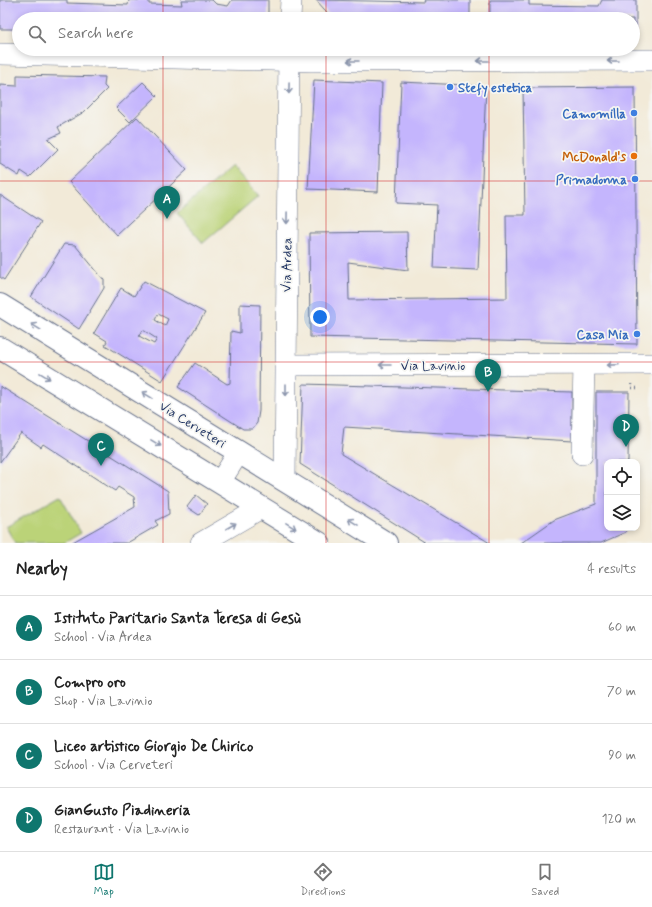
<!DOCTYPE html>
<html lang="en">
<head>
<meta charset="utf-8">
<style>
	body { margin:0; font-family:Mynerve,sans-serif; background:#f2f2f2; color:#222 }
	.controls { position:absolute; right:12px; bottom:12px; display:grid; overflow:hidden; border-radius:8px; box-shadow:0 2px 6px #0003 }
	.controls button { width:36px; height:36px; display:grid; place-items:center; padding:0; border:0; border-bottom:1px solid #e0e0e0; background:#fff; color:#222; font:20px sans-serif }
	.you { position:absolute; left:320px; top:317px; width:14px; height:14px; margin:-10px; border:3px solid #fff; border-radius:50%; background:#1a73e8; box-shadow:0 0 0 6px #1a73e833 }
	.badge { display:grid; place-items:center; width:26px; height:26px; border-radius:50%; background:#0f766e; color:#fff; font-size:13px; font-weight:700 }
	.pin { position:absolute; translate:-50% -33px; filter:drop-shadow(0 1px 2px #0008) }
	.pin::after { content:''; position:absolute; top:21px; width:14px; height:12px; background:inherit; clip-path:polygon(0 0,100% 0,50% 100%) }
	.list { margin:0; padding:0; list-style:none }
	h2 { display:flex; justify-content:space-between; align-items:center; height:52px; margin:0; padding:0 16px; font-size:17px }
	h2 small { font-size:13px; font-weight:400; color:#767676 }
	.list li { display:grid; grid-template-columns:26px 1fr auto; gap:12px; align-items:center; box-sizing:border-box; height:64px; padding:0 16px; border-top:1px solid #e0e0e0 }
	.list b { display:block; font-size:15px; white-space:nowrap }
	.list p { margin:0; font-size:13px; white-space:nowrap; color:#767676 }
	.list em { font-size:13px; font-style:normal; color:#767676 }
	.icon { flex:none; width:22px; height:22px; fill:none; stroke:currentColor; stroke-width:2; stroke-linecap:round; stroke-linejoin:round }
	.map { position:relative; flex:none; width:652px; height:543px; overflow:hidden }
	.search { position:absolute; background:#fff; box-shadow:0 2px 6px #0003; left:12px; right:12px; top:12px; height:44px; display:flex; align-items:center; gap:10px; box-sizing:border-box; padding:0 14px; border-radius:22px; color:#767676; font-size:15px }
	.sheet { height:308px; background:#fff }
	nav { display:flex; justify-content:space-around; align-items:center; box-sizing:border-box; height:56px; border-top:1px solid #e0e0e0; background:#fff; font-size:11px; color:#767676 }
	nav a { display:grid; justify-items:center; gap:2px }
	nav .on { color:#0f766e }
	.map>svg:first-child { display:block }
	.green { fill:#bbd378; stroke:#6b816b }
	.building { fill:#c4b5fd; fill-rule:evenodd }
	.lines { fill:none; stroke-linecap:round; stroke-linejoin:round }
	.minor-casing { stroke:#667089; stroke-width:22 }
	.major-casing { stroke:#667089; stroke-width:24 }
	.path { stroke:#667089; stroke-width:2.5; stroke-dasharray:1 3; stroke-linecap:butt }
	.minor { stroke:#fff; stroke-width:21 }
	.major { stroke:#fff; stroke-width:22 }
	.oneway { stroke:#8d97ae }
	.grid { fill:none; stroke:#d62828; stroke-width:1; stroke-opacity:0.55 }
	.shop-dot { fill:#3f7fe0; stroke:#f6f6f2; stroke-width:1.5 }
	.food-dot { fill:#e8710a; stroke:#f6f6f2; stroke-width:1.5 }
	.labels { text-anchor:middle; stroke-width:3.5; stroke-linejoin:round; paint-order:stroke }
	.shop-label { font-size:13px; font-weight:bold; fill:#366cbe; stroke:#f6f6f2; text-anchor:end }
	.food-label { font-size:13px; font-weight:bold; fill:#c56008; stroke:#f6f6f2; text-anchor:end }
	.street-label { font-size:13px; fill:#1b2f5e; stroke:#f6f6f2 }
</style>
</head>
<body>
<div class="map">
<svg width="652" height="543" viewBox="0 0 652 543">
	<rect width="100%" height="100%" fill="#f6f6f2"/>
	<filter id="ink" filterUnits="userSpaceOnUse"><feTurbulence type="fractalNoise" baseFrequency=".025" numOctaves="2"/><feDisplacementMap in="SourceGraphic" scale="8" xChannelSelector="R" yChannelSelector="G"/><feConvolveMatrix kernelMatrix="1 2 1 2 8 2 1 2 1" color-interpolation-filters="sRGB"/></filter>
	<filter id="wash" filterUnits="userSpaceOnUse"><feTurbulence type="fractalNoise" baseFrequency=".012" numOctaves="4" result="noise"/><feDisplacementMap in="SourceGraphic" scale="16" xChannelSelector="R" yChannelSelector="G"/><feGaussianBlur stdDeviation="0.9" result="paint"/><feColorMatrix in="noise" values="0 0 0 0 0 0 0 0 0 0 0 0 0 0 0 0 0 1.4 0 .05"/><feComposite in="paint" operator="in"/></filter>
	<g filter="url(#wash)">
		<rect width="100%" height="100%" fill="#f2ead8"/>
		<g class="green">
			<path d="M232,166L258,196L203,243L177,213Z"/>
			<path d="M60,496L81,533L64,543H15L6,527Z"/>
		</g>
		<g id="blocks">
			<g class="building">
				<path d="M0,0H67V3L128,5L129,0H149V4L182,5L181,0H212L216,4L228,6L232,0H268V15L264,19H19V29H0Z"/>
				<path d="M316,0L424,2L423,0H470V19H333Z"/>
				<path d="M490,0H529V5L599,6L602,0H636V33L633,35V19H490Z"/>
				<path d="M17,75L105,77L104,86L107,89L84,112L58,127L61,133L48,139L58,149L30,177L21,171L19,176L0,164V85L17,86Z"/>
				<path d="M314,80L382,83L378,192L308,189Z"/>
				<path d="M143,82L157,96L130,122L116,108Z"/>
				<path d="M401,82L486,86L478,270L434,268L437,205L396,203Z"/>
				<path d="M635,87L637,344L310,337L309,233L407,232L408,270L348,262L349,300L507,298L506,215H525L523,88Z"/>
				<path d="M137,117L187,170L117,235L69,182Z"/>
				<path d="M0,195L41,222L4,280L0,277Z"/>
				<path d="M64,244L75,245L104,280V288L79,329L31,297Z"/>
				<path d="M144,281L205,313L162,381L105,345L107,341L94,333L121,288L134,296ZM158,314L168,319L165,326L155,320ZM143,330L157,339L154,344L139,336Z"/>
				<path d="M240,304L260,305L259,411L257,423L252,429H243L178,387L195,363L227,384L230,383L231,331L240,333Z"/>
				<path d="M303,384L572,392V441L344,427L341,454L490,543H426L300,464Z"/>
				<path d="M0,386L168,491L169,514L155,521L158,525L127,543H71L135,507L134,497L118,487L115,491L43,444L41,447L21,433L0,462Z"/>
				<path d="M596,392H629L628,462H607V528H626V532L601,543H521L554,520L596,504Z"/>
				<path d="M196,495L207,504L199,515L187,507Z"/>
			</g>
		</g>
	</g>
	<g filter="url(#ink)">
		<use href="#blocks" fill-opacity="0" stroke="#667089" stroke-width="1"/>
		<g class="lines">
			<g class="minor-casing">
				<g id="minor">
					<path d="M290,19L291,0"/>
					<path d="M0,54L311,61L652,60"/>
					<path d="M286,365L652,364"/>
					<path d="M582,454L584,365"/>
					<path d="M285,481L289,49"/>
					<path d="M220,482L239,452"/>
					<path d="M201,543L261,508"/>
				</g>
			</g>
			<g class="major-casing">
				<g id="major">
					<path d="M0,305L386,543"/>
					<path d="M0,348L319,543"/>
				</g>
			</g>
			<path class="path" d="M632,384V388H639"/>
			<use href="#minor" class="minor"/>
			<use href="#major" class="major"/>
		</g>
		<defs><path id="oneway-shaft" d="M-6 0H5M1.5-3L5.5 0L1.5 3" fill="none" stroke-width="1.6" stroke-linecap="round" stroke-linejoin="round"/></defs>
		<g class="oneway">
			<use href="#oneway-shaft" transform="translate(353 61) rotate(-180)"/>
			<use href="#oneway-shaft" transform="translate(483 61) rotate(-180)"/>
			<use href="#oneway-shaft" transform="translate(613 61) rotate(-180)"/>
			<use href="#oneway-shaft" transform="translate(289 88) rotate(91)"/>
			<use href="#oneway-shaft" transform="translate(287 218) rotate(91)"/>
			<use href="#oneway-shaft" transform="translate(36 327) rotate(-148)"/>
			<use href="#oneway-shaft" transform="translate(385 365) rotate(-180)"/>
			<use href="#oneway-shaft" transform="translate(613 365) rotate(178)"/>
			<use href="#oneway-shaft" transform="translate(45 376) rotate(31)"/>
			<use href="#oneway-shaft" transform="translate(286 390) rotate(90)"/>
			<use href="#oneway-shaft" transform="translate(147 395) rotate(-148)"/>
			<use href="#oneway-shaft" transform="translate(156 443) rotate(31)"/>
			<use href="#oneway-shaft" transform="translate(353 522) rotate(-148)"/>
			<use href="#oneway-shaft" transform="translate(231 526) rotate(-30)"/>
			<use href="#oneway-shaft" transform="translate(291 526) rotate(31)"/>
		</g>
	</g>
	<path class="grid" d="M163,0V19M326,0V19M489,0V19M163,49V543M326,49V543M489,49V543M0,181H652M0,362H652"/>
	<g class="shop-dot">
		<circle cx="450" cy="87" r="4"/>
		<circle cx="634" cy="113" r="4"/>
		<circle cx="635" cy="179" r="4"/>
		<circle cx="637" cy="334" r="4"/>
	</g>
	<circle class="food-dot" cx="634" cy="156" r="4"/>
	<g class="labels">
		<g class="shop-label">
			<text x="458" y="92" text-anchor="start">Stefy estetica</text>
			<text x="626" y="118">Camomilla</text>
			<text x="627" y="184">Primadonna</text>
			<text x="629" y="339">Casa Mia</text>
		</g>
		<g class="food-label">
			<text x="626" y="161">McDonald's</text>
		</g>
		<g class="street-label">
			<text transform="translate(286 265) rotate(-89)" y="5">Via Ardea</text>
			<text x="433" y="370">Via Lavinio</text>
			<text transform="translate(193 424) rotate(32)" y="5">Via Cerveteri</text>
		</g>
	</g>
</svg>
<div class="controls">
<button><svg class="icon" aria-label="locate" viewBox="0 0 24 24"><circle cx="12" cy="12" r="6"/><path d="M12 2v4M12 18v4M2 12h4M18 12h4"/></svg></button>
<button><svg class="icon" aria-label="layers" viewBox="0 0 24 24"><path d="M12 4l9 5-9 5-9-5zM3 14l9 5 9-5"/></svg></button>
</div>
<div class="you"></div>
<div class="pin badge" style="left:167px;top:219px">A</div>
<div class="pin badge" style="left:488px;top:392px">B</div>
<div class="pin badge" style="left:101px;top:466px">C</div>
<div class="pin badge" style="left:626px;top:447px">D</div>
<div class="search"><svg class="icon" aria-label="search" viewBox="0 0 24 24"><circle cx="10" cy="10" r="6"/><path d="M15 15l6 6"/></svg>Search here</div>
</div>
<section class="sheet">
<h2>Nearby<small>4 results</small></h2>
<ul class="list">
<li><span class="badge">A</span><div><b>Istituto Paritario Santa Teresa di Gesù</b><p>School · Via Ardea</p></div><em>60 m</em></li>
<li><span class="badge">B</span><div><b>Compro oro</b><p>Shop · Via Lavinio</p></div><em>70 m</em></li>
<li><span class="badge">C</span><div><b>Liceo artistico Giorgio De Chirico</b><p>School · Via Cerveteri</p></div><em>90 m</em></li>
<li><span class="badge">D</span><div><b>GianGusto Piadineria</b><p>Restaurant · Via Lavinio</p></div><em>120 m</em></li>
</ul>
</section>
<nav>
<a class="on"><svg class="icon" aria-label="map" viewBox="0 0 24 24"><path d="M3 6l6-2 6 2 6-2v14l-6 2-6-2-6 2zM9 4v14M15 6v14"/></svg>Map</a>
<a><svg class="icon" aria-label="directions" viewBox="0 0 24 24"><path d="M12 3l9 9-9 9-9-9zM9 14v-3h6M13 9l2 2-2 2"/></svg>Directions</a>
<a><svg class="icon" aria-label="saved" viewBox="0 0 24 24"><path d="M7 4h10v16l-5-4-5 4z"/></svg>Saved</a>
</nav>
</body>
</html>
